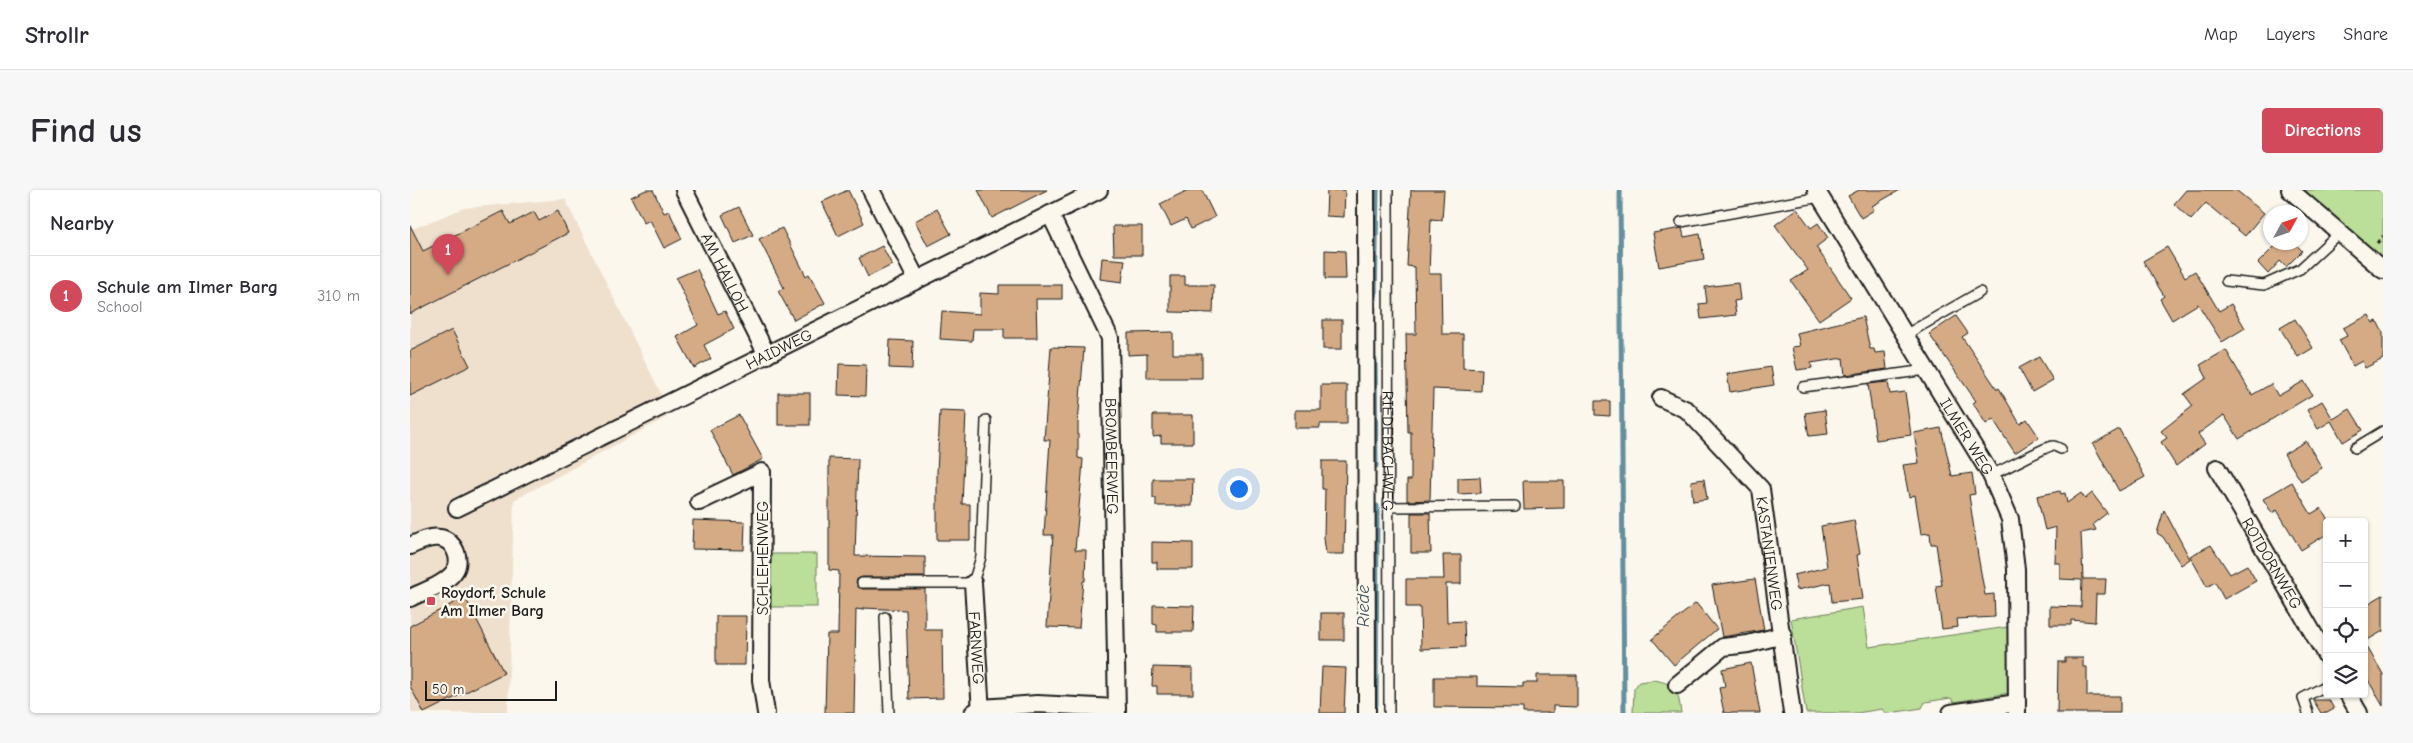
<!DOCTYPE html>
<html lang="en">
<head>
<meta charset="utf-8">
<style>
	body { margin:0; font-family:"Comic Neue",sans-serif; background:#f7f7f7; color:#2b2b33 }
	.controls { position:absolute; right:15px; bottom:15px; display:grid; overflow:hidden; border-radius:5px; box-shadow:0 1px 4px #0004 }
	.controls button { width:45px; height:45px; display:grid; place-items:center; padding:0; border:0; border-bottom:1px solid #e1e1e2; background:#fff; color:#2b2b33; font:25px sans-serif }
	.compass { position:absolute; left:1853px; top:15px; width:45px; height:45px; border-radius:50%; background:#fff; box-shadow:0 1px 4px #0004; rotate:50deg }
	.scale { position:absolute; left:15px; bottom:12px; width:132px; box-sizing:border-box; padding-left:5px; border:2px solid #1c1c1c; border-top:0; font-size:14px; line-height:18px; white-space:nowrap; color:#1c1c1c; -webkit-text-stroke:4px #fbf7ec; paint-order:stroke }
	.you { position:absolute; left:828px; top:298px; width:18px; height:18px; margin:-12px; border:4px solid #fff; border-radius:50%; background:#1a73e8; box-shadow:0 0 0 8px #1a73e833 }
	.badge { display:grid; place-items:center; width:32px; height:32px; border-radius:50%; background:#d1495b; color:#fff; font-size:16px; font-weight:700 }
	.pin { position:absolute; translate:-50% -41px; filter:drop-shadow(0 1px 2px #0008) }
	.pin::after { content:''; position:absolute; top:26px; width:18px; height:15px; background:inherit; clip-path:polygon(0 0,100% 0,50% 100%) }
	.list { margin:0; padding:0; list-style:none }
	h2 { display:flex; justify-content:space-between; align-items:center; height:65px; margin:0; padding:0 20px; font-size:21px }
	h2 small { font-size:16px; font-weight:400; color:#7c7c81 }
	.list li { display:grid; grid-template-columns:32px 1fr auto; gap:15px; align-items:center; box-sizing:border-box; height:80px; padding:0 20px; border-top:1px solid #e1e1e2 }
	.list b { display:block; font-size:19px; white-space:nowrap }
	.list p { margin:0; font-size:16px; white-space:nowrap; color:#7c7c81 }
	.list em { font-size:16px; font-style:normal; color:#7c7c81 }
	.icon { flex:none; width:28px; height:28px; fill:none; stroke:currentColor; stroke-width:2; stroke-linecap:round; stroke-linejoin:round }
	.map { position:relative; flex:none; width:1973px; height:523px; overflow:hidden; border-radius:5px }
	header { display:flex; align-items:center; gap:30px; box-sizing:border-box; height:70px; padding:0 25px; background:#fff; border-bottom:1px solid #e1e1e2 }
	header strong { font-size:24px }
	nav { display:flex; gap:28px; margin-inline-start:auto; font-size:18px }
	.intro { display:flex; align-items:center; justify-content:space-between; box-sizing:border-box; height:120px; padding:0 30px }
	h1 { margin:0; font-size:35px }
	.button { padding:12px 22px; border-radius:5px; background:#d1495b; color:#fff; font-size:18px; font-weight:700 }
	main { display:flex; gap:30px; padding:0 30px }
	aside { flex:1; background:#fff; border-radius:5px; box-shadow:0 1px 4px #0004 }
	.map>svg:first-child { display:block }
	.built { fill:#efe0cd }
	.green { fill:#bbde98; stroke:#6c7d5a }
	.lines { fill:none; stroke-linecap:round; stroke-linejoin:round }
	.stream { stroke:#648f9f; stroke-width:5 }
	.building { fill:#d4ab85; stroke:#1c1c1c }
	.lane-casing { stroke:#1c1c1c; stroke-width:12 }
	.street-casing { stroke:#1c1c1c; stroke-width:20 }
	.path { stroke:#1c1c1c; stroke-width:3; stroke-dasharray:4 4; stroke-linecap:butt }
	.lane { stroke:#fbf7ec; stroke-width:9 }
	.street { stroke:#fbf7ec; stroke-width:16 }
	.poi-dot { fill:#d1495b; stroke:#fbf7ec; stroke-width:2 }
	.labels { text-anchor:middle; stroke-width:5; stroke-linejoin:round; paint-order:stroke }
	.street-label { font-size:16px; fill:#1c1c1c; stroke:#fbf7ec }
	.poi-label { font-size:16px; font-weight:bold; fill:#1c1c1c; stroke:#fbf7ec; text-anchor:start }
	.water-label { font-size:18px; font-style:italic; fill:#40555d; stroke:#fbf7ec }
</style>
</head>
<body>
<header>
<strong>Strollr</strong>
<nav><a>Map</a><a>Layers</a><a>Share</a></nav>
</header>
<div class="intro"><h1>Find us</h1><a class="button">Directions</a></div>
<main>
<aside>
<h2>Nearby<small></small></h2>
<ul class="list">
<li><span class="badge">1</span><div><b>Schule am Ilmer Barg</b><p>School</p></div><em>310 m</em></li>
</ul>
</aside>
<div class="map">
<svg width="1973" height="523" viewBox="0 0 1973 523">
	<rect width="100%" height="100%" fill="#fbf7ec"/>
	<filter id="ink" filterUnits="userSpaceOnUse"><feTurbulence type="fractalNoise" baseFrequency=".02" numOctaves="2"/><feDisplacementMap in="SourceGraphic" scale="10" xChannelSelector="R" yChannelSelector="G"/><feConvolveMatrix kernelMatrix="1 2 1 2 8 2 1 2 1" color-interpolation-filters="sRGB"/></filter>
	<g filter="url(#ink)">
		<path class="built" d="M155,9L253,208L257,227L104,310L98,523H0V40L54,18Z"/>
		<g class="green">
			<path d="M1890,0H1973V72Z"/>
			<rect x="358" y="364" width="49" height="53"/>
			<path d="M1453,417L1459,457L1598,437L1600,503L1544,512L1541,508L1515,512L1512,518L1480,523H1475L1472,519L1447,523H1396L1381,429Z"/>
			<path d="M1244,490C1267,494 1268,501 1271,523H1223L1224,499L1229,492Z"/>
		</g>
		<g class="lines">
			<g class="stream">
				<path d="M1210,0L1214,523"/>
				<path d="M965,110L967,0"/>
				<path d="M965,170L966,276"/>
				<path d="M966,515L967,316"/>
			</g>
		</g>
		<g class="building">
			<path d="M236,0H243L254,23L259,21L272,49L254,58L240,30L234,33L221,7Z"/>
			<path d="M438,0L454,33L428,46L412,12Z"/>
			<path d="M568,0H637L582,28Z"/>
			<path d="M778,0H792L805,27L781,39L776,29L761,36L750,14Z"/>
			<path d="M917,0H935L934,27L916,26Z"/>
			<path d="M1001,0H1034L1032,30L1021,29L1019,84H1031L1032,144H1053V178L1072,179L1071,201L1023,199L1020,310L997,311V290H1001V242H998L996,144H1006L1005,77L997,76Z"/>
			<path d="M1449,0H1490L1462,16L1464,20L1451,28L1438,6Z"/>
			<path d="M1776,0H1826L1854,23L1835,46L1796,13L1781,30L1764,14Z"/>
			<path d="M329,17L343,45L325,53L312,25Z"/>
			<path d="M527,19L541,44L518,56L505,31Z"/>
			<path d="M1387,19L1401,38L1408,33L1418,48L1406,57L1441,108L1409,130L1381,91L1398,80L1365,35Z"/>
			<path d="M93,21L100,34L124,22L129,31L148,21L158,43L0,124V35L13,61Z"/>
			<path d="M703,36H732V65H704Z"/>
			<path d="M372,38L396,86L399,84L415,113L384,130L368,101L374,98L349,49Z"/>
			<path d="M1272,38L1274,47L1290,44L1294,69L1249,77L1243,43Z"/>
			<path d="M1869,52H1884L1892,61L1876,77L1870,71L1858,84L1848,73Z"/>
			<path d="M472,56L482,75L458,87L449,68Z"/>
			<path d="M1757,57L1775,87L1785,81L1809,121L1821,114L1835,138L1812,152L1788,114L1762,130L1750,109L1754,106L1733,71Z"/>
			<path d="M915,60L935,61L936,89H915Z"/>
			<path d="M692,68L715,70L712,92L690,89Z"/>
			<path d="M287,79L308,124L315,121L324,139L294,155L301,169L284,178L267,147L288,135L266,88Z"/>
			<path d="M760,86H775V95H804L803,123L760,122Z"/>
			<path d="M1328,93L1330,110L1324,111L1326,125L1291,129L1289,114L1297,113L1295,97Z"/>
			<path d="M589,95H652V109H626L627,148H594V139H563L562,151L530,149L532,121L570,124V103L589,104Z"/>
			<path d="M1959,125L1963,133L1967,131L1973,143V169L1955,178L1952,171L1943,176L1929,150L1937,146L1933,138Z"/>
			<path d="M1546,126L1558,143L1552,147L1587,199L1589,198L1610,234L1617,229L1629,247L1605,263L1583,229L1576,234L1563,213L1566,211L1519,144Z"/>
			<path d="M1453,127L1460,159H1464L1465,163L1475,162L1477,179L1435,185L1433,168L1401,173L1402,178L1387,180L1382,157L1390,156L1387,143Z"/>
			<path d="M1885,129L1903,158L1888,167L1870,138Z"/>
			<rect x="913" y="130" width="19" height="29"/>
			<path d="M42,140L60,176L0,206V161Z"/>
			<path d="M763,142V164H792V188H737V164L718,165V143Z"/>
			<path d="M480,150L503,151L502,179L479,178Z"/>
			<path d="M641,157L674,158L668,234V268L673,269L672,284L665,360H676L675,391H673L669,438L637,437L643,345H634L640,250H634Z"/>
			<path d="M1816,160L1842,205L1861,194L1868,206L1894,191L1902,205L1829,249L1814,225L1788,244L1795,254L1766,276L1751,252L1757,248L1751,241L1783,216L1774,204L1797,188L1790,175Z"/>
			<path d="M1629,167L1643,190L1622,202L1609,178Z"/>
			<path d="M429,174L456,175L455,206L428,205Z"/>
			<path d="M1361,177L1364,195L1320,202L1317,184Z"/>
			<path d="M1478,192L1480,204L1495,202L1501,245L1466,250L1458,194Z"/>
			<path d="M911,195H937V234H910V238H885V220H911Z"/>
			<rect x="368" y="203" width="32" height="32"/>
			<path d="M1185,211H1200V226L1185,225Z"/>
			<path d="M1912,211L1923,229L1940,219L1953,240L1933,252L1921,231L1908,239L1897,220Z"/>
			<path d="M1415,220L1418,244L1399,246L1395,223Z"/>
			<path d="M530,221L556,222L552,314H560V350H527V283Z"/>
			<path d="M329,225L353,269L323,285L300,240Z"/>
			<path d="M743,225H783V253H751V246L743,247Z"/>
			<path d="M1531,238L1542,286L1562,283L1565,304L1559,305L1568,366L1575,405L1584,404L1585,427L1547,429L1548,437L1532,439L1526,396L1532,395L1526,354H1521L1520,343L1511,344L1505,305L1499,307L1493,275L1509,273L1504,243Z"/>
			<path d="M1709,239L1735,287L1709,301L1683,254Z"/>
			<path d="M1896,251L1912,278L1891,291L1874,264Z"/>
			<path d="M419,268L448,269L445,366L515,367V387H452L447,389L446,393L452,399H515V440H532L533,508L499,509L496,420L453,418V420L446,419L444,523H415L417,444H428L429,381L419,380Z"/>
			<path d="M912,271H936L934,364H916L914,348L915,299H912Z"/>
			<path d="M1070,287L1071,303L1048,304V288Z"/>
			<path d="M743,289H783L782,316H746V308H743Z"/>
			<path d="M1294,289L1297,309L1283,311L1281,291Z"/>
			<path d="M1113,291H1154V318L1114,319Z"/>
			<path d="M1882,292L1901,324L1911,318L1917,328V344L1891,360L1867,320L1862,323L1853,309Z"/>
			<path d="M1650,301L1651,304L1655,303L1657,313L1671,303L1675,309L1682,303L1697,323L1683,334L1686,340L1671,343L1673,389H1696L1695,404H1686L1685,432L1661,430V435H1640V416L1671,417L1672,390L1650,389V373H1645L1646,337L1635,340L1627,306Z"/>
			<path d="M1754,320L1780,369L1771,375L1753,347L1747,343Z"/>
			<path d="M1001,323H1020L1021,363H1001Z"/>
			<path d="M283,330L335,332L334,360L282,359Z"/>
			<path d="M1444,330L1450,364L1447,365L1453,409L1422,412L1420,393L1387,400L1384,385L1417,377L1411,336Z"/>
			<path d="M742,352L783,353V379H747V372H742Z"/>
			<path d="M1801,355L1820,384L1837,375L1846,391L1814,409L1805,392L1797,397L1780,366Z"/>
			<path d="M1033,365H1051V394H1036L1037,432L1054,431L1055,457L1011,459L1010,417H996V389H1034Z"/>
			<path d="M1345,389L1354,440L1312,447L1302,395Z"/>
			<path d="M1973,405V441L1954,452L1973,484V516L1954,483V416Z"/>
			<path d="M55,407L94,483L14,523L0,496V436Z"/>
			<path d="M1286,413L1307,439L1264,475L1242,449Z"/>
			<path d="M743,415L784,416L783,442H747V435L743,434Z"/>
			<rect x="911" y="423" width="23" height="27"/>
			<path d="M306,426H336L335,475H306Z"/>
			<path d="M1655,468H1673V477H1677V506H1710V523H1647L1648,472H1655Z"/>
			<path d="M1341,473L1350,523H1314L1309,498L1315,497L1312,479Z"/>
			<path d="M743,477L783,478V504H747V496H742Z"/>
			<path d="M912,477L936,478L934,523H910Z"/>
			<path d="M1127,485H1167V517L1143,516V523H1113V518L1024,517V487H1067V496L1113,497V493H1127Z"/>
			<path d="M1903,510H1919L1924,519L1917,523H1911Z"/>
		</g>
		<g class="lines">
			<g class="lane-casing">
				<g id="lane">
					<path id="s1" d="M978,0L979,523"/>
					<path d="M1271,32L1410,7"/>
					<path d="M1816,91L1854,95L1890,79L1929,43"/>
					<path d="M1495,145L1570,102"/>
					<path d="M1393,197L1516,180"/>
					<path d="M1945,258L1973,241"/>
					<path d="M1581,285C1592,281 1638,255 1643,256C1646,256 1648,258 1651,259"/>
					<path d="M978,317L1105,316"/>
					<path d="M452,393H563L571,367L576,230"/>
					<path d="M475,427L479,523"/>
					<path d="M1898,523L1893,508L1917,495"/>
				</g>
			</g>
			<g class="street-casing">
				<g id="street">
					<path id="s2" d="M274,0L357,165"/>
					<path d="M461,0L507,90"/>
					<path d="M956,0L957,523"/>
					<path id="s3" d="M1406,0L1581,285L1600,329L1606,379L1607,523"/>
					<path d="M1880,0L1973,80"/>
					<path id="s4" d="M640,24L700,148L707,523"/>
					<path id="s5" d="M1251,208L1277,220L1351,299L1382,523"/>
					<path id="s6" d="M1807,278L1917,467"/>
					<path d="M289,312L352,282L351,490L356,523"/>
					<path id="s7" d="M47,318L689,0"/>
					<path d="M0,356C9,352 19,346 30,348C44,350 53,370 44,382C34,395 14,401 0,408"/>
					<path id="s8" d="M563,393L571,523"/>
					<path d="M1267,495L1313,457L1338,454L1373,445"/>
					<path d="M1938,504L1949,523"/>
					<path d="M563,523L571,518L627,514L707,518"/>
					<path d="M1541,523L1607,513"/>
				</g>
			</g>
			<path class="path" d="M1967,53L1973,46"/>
			<use href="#lane" class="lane"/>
			<use href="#street" class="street"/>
		</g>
	</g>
	<rect class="poi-dot" x="16" y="406" width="10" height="10" rx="2.5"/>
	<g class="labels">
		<g class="street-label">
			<text dy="6" stroke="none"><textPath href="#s2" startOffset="92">AM HALLOH</textPath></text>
			<text dy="6" stroke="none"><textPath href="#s7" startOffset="359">HAIDWEG</textPath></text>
			<text dy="6" stroke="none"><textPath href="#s3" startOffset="289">ILMER WEG</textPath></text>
			<text dy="6" stroke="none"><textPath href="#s1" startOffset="261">RIEDEBACHWEG</textPath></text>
			<text dy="6" stroke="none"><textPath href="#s4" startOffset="256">BROMBEERWEG</textPath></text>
			<text dy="6" stroke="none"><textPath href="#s5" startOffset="202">KASTANIENWEG</textPath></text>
			<text transform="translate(352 368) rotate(-90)" y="6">SCHLEHENWEG</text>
			<text dy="6" stroke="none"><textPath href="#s6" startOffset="110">ROTDORNWEG</textPath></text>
			<text dy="6" stroke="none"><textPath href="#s8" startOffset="65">FARNWEG</textPath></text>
		</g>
		<g class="poi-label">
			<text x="31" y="408">Roydorf, Schule<tspan x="31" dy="18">Am Ilmer Barg</tspan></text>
		</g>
		<g class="water-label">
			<text transform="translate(953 416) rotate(-90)" y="6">Riede</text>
		</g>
	</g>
</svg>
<div class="controls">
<button>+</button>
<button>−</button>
<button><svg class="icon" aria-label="locate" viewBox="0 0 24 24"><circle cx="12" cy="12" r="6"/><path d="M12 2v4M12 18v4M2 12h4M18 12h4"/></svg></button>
<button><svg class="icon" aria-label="layers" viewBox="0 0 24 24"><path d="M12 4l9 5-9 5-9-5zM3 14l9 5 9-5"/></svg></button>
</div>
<svg class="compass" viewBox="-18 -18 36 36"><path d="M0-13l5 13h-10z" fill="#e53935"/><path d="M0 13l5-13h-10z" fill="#7c7c81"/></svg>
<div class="scale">50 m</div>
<div class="you"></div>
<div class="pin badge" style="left:38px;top:85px">1</div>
</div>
</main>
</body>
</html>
